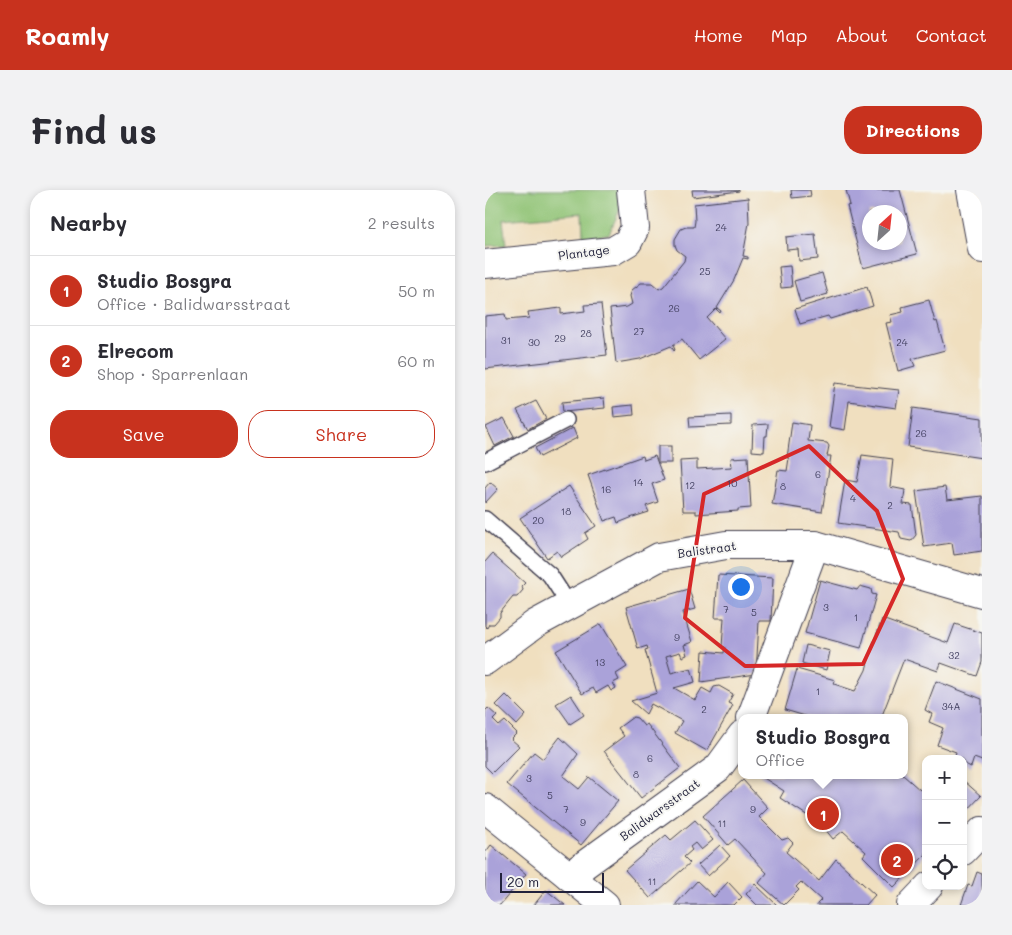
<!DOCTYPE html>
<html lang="en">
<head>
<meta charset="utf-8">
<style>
	body { margin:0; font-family:Mali,sans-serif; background:#f2f2f3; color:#2b2b33 }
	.controls { position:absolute; right:15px; bottom:15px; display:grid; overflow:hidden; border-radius:10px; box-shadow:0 2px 8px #0003 }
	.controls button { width:45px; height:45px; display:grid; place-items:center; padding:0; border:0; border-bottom:1px solid #e1e1e2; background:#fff; color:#2b2b33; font:25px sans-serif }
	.compass { position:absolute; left:377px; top:15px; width:45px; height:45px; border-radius:50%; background:#fff; box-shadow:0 2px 8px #0003; rotate:27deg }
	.scale { position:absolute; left:15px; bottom:12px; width:104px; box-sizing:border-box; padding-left:5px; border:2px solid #22223b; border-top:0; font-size:14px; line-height:18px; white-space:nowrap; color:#22223b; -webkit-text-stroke:4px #f6f6f2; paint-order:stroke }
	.you { position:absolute; left:255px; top:396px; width:18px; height:18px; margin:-12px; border:4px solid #fff; border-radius:50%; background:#1a73e8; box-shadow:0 0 0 8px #1a73e833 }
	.badge { display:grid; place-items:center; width:32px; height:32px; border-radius:50%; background:#c8321e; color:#fff; font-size:16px; font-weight:700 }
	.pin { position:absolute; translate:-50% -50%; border:2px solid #fff; box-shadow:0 1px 5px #0006 }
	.popup { position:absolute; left:253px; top:524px; width:170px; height:65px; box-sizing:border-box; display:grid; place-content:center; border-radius:10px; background:#fff; filter:drop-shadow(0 1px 4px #0005); font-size:16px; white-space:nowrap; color:#7c7c81 }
	.popup b { font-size:19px; color:#2b2b33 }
	.popup::after { content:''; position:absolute; left:50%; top:100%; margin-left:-10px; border:10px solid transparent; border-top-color:#fff }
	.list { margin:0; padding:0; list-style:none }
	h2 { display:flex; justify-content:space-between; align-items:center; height:65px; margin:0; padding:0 20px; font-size:21px }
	h2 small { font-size:16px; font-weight:400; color:#7c7c81 }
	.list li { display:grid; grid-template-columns:32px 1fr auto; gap:15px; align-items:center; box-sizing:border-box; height:70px; padding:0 20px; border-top:1px solid #e1e1e2 }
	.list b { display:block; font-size:19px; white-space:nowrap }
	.list p { margin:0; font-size:16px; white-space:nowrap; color:#7c7c81 }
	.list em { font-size:16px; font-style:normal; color:#7c7c81 }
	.actions { display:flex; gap:10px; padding:15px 20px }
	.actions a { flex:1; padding:11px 0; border:1px solid #c8321e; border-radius:20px; text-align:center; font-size:18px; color:#c8321e }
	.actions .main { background:#c8321e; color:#fff }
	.icon { flex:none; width:28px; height:28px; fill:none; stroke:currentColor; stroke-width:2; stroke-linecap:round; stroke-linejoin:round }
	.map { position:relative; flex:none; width:497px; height:715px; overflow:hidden; border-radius:20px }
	header { display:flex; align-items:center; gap:30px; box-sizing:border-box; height:70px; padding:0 25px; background:#c8321e; color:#fff }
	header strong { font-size:24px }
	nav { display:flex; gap:28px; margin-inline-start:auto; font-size:18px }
	.intro { display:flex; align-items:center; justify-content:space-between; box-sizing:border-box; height:120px; padding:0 30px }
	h1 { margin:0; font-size:35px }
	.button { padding:12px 22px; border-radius:20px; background:#c8321e; color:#fff; font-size:18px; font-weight:700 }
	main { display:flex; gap:30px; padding:0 30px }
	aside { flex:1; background:#fff; border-radius:20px; box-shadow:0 2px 8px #0003 }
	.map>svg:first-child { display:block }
	.green { fill:#90c375; stroke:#597258 }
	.building { fill:#aaa2d9; fill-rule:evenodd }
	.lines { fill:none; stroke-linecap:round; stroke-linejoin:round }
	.service-casing { stroke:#413e4f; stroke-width:18 }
	.minor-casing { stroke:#413e4f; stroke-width:30 }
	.service { stroke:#fff; stroke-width:15 }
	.minor { stroke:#fff; stroke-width:28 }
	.marked { fill:none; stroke:#d62828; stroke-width:4; stroke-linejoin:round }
	.labels { text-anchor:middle; stroke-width:4; stroke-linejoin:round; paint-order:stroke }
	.number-label { font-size:10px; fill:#444262 }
	.street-label { font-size:12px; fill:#22223b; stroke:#f6f6f2 }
</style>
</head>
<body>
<header>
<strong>Roamly</strong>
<nav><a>Home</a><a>Map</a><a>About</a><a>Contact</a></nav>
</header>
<div class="intro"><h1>Find us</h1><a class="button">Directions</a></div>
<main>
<aside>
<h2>Nearby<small>2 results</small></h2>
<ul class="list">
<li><span class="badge">1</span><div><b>Studio Bosgra</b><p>Office · Balidwarsstraat</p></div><em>50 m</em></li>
<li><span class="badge">2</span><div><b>Elrecom</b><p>Shop · Sparrenlaan</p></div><em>60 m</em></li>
</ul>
<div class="actions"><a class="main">Save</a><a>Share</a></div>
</aside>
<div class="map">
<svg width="497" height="715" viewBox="0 0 497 715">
	<rect width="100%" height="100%" fill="#f6f6f2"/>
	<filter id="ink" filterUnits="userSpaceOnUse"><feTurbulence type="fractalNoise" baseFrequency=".02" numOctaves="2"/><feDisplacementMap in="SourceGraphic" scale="10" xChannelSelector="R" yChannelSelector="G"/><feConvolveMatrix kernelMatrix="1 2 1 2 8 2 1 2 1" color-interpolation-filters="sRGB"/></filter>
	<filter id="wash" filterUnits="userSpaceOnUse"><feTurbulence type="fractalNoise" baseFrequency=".0096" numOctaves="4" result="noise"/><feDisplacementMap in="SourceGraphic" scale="20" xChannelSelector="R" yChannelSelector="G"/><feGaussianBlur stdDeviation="1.12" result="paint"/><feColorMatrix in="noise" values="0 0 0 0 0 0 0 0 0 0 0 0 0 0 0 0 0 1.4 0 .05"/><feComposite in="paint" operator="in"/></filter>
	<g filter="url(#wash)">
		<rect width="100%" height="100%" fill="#f0dfbf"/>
		<path class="green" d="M0,0H132L135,19L124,44L98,47L97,23L18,30L21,55L0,56Z"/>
		<g id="blocks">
			<g class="building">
				<path d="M207,0H254V1L208,7Z"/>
				<path d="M306,0H325L326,6L307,8Z"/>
				<path d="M361,0H415L432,64L378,78L362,16L365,15ZM384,22H414V52H384Z"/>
				<path d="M263,8L264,33L258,66L263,67V69L258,68L249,90L232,118L236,121L235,123L231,119L222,128L240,149L214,170L197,149L188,155L190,160L189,161L186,156L155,169L131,173L125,119L142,117L147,114L145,106L147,100L156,93H167L174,99L178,97L199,71L200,66L192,60L190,55V49L196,39L201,37H209L210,31L209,14Z"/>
				<path d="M330,44L333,69L314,71L313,59L302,60L301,47Z"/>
				<path d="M305,76L307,97L296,98L294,77Z"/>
				<path d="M337,83L343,104L315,112L309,91Z"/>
				<path d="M382,97L388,116L345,129L343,126L315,134L310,119Z"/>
				<path d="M444,110L450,132L452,131L460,160L427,169L430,176L413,181L401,133L407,132L405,125L418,122L417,117Z"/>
				<path d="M116,114L122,165L0,179V126L20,124L21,130L44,128L43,122L76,118V124L100,121L99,115Z"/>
				<path d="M350,193L414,200L411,218L364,211L360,240L344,237Z"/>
				<path d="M119,208L120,218L78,222L77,212Z"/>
				<path d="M51,211L61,229L43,239L32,220Z"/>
				<path d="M148,215L149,225L129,227L128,217Z"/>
				<path d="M428,218L497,228V268L423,257Z"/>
				<path d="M246,225V235L205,237L204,227Z"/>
				<path d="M19,228L29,246L10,256L1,237Z"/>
				<path d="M307,232L325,235L323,251L342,253L344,256L342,266H346L337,322L287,314L293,280L302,281L304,268H302Z"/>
				<path d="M283,234L282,246H280L279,262L267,261L268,235Z"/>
				<path d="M88,238L92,248L55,267L50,258Z"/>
				<rect x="173" y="256" width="13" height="17"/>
				<path d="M377,265L408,269L405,297L420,300L418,314L427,315L431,345L426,351L416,349L414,342L353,333L360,290L372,292Z"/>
				<path d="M158,266L159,270L170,266L179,290L167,294L173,312L161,316L164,322L148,327L133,333L131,327L119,331L103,285Z"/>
				<path d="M263,267L266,318L253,319V321L211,324V321H198L195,271L212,270V279L247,277L246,268Z"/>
				<path d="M5,292L13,299L0,313V298Z"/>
				<path d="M84,296L111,336L100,343L103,349L76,367L72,361L62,368L35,328Z"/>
				<path d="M460,297L462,310L497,306V361L469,365L467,353L439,357L431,301Z"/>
				<path d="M7,364L40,393L37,396L38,400L32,407H28L15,423V427L9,434H4L2,438L0,436V372Z"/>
				<path d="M233,385L288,388L286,431H274L271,484L216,492L218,461L239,463L240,457H237L239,428H230Z"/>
				<path d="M335,390L372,400L375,396L386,399L387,404L391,405L376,458L320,443Z"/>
				<path d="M204,399L210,419L198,422L207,452L199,455L202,465L197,467L195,462L181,466L186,483L206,478L210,492L189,498L210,510L217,498L226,503L229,497L234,496L248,504L243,513L248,515L222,561L190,543L197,531L166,514L161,524L146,511L172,503L160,460L163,459L162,456L153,459L141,417Z"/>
				<path d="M397,429L463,453L470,434L497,443V472L492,486L456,473L453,481L419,469L396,528H327L300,520L312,479L350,490L349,494L370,501L381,480L387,457Z"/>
				<path d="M116,434L142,477L131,484L134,490L128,493L131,498L126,501L123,496L111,503L108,498L97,504L71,461Z"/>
				<path d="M321,455L345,461L341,480L317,473Z"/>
				<path d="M451,491L497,509V571L489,568L486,577L478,573V569H469L471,562L452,555L458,538L444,532L447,524L440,520Z"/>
				<path d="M21,505L41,525L32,535L11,515Z"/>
				<path d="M86,505L99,525L85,534L71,514Z"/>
				<path d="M3,518L12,526L8,530L14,536L20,531L32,543L26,549L34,556L7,583L0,576V521Z"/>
				<path d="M148,527L152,528L159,536L162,534L195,578L156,608L119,561L139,546L133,538Z"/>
				<path d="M75,547L93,564L78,586L94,599L104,587L133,611L96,655L22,594L49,562L58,569Z"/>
				<path d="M274,585H385L388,588L391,585H418L435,600L441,594V664L409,697L378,666L381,662L358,641L348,649L331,628L323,626L295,608L299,601Z"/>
				<path d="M258,590L283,618L274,627L297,650L303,648L308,653L301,662L334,691L351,669L390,705L381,715H331L336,710L316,692L311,697L314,700L299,715L274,693L282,683L250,649L243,655L218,626Z"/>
				<path d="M478,590L496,606L478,625Z"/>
				<path d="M210,630L228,650L216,660L210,653L205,657L207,660L199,667L205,673L165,708L140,680L181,645L186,650Z"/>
				<path d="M6,655L41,684L15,715H0V663Z"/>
				<path d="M235,655L245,666L223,686L213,675Z"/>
				<path d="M492,682L497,684V715H476L483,695L487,696Z"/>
				<path d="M212,691L229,707L243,692L257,707L249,715H190Z"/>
				<path d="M270,694L292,715H272L261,704Z"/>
				<path d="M61,700L80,715H49Z"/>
			</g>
		</g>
	</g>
	<g filter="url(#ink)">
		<use href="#blocks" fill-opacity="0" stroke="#413e4f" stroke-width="1"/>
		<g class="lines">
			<g class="service-casing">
				<g id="service">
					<path d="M0,272L81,230"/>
					<path d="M0,329L65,385L85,416"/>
				</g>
			</g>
			<g class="minor-casing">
				<g id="minor">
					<path d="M486,0L497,59"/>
					<path d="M0,74L128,61L143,52L150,38L146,0"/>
					<path d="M0,471L50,434L174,367L241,355H330L497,403"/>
					<path d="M266,528L330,355"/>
					<path d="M0,618L120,715"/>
					<path d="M478,661L497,641"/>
					<path d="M84,686L233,578L257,545"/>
					<path d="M426,715L444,696"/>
				</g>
			</g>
			<use href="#service" class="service"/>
			<use href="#minor" class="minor"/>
		</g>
	</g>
	<path class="marked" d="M324,256L392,321L418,389L378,474L260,476L200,428L219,304Z"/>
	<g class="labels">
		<g class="number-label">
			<text x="236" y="41">24</text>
			<text x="220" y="85">25</text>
			<text x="189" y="122">26</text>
			<text x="154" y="145">27</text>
			<text x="101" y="147">28</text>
			<text x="75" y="152">29</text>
			<text x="21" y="154">31</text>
			<text x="49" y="156">30</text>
			<text x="417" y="156">24</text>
			<text x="436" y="247">26</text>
			<text x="333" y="288">6</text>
			<text x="153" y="296">14</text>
			<text x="247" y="297">10</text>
			<text x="205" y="299">12</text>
			<text x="298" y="300">8</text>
			<text x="121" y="303">16</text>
			<text x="368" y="312">4</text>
			<text x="405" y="319">2</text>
			<text x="81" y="325">18</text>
			<text x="53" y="334">20</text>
			<text x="341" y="421">3</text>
			<text x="241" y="423">7</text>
			<text x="269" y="426">5</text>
			<text x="371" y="431">1</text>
			<text x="192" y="451">9</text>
			<text x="469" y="469">32</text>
			<text x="115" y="476">13</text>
			<text x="333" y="505">1</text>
			<text x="466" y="520">34A</text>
			<text x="219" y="523">2</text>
			<text x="165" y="572">6</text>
			<text x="151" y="588">8</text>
			<text x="44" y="592">3</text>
			<text x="65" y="609">5</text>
			<text x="81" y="623">7</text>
			<text x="268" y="623">9</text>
			<text x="98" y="636">9</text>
			<text x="237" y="637">11</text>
			<text x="167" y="695">11</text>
		</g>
		<g class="street-label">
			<text transform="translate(99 63) rotate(-7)" y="4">Plantage</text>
			<text transform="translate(222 360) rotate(-8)" y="4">Balistraat</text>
			<text transform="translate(175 620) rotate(-36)" y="4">Balidwarsstraat</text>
		</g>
	</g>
</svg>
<div class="controls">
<button>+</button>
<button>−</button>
<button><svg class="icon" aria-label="locate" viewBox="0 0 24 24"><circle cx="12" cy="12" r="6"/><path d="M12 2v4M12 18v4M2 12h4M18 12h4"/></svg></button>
</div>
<svg class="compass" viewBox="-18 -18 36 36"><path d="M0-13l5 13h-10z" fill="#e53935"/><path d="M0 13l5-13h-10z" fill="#7c7c81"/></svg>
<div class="scale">20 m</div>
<div class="you"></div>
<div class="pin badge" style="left:338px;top:624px">1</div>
<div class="popup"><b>Studio Bosgra</b>Office</div>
<div class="pin badge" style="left:412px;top:670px">2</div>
</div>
</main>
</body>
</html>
